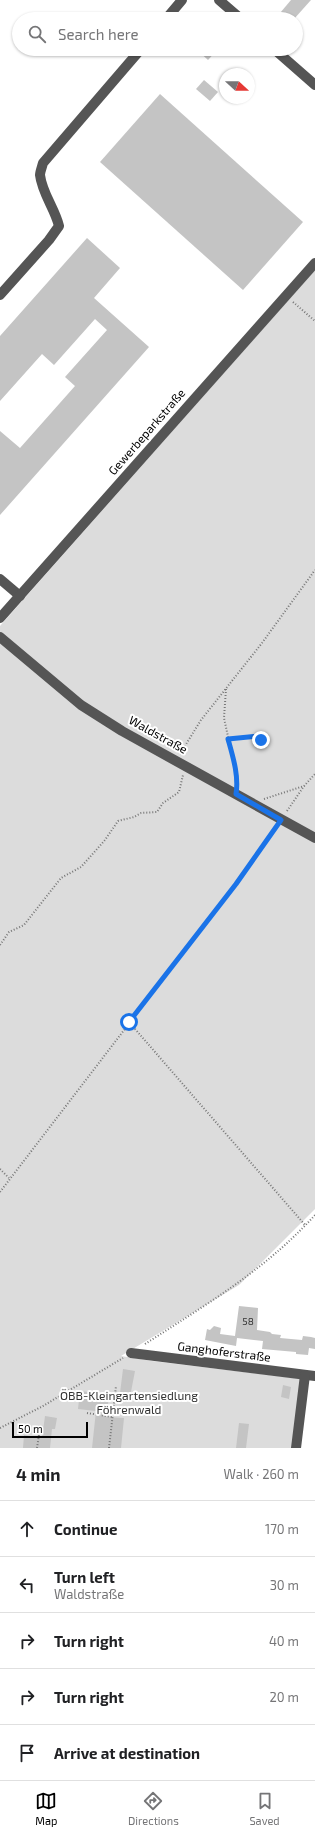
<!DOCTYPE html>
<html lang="en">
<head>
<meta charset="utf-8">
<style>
	body { margin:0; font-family:"Exo 2",sans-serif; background:#f2f2f2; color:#202124 }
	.compass { position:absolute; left:219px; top:68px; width:36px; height:36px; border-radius:50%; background:#fff; box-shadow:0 1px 3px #0004; rotate:111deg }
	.scale { position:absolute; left:12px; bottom:10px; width:76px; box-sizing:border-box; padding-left:4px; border:2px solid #000; border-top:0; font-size:11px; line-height:14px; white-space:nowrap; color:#000; -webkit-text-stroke:3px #fff; paint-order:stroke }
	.stop { position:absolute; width:12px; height:12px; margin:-9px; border:3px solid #1a73e8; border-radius:50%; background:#fff }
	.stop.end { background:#1a73e8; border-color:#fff; box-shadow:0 1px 4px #0008 }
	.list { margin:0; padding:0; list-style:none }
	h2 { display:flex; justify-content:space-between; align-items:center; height:52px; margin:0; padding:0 16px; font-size:17px }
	h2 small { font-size:13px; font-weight:400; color:#757577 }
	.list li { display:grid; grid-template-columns:26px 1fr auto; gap:12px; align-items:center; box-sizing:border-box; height:56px; padding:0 16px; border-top:1px solid #e0e0e0 }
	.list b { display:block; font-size:15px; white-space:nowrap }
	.list p { margin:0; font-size:13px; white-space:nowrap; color:#757577 }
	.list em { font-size:13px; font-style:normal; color:#757577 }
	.icon { flex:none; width:22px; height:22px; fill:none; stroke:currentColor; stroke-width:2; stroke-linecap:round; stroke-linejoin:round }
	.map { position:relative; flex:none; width:315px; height:1448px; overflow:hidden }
	.search { position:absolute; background:#fff; box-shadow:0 1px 3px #0004; left:12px; right:12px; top:12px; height:44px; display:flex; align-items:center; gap:10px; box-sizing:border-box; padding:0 14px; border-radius:22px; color:#757577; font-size:15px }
	.sheet { height:332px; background:#fff }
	nav { display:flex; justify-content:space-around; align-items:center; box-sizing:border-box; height:56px; border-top:1px solid #e0e0e0; background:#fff; font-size:11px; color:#757577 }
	nav a { display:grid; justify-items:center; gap:2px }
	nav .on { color:#000 }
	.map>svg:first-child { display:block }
	.green { fill:#dcdcdc }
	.building { fill:#c4c4c4 }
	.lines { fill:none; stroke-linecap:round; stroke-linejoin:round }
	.path { stroke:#777; stroke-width:2; stroke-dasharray:1 2; stroke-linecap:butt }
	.minor { stroke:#555; stroke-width:10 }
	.route { stroke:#1a73e8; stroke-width:5 }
	.labels { text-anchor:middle; stroke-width:4; stroke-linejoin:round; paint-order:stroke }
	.number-label { font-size:10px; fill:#313131 }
	.street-label { font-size:12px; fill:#000; stroke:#fff }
	.park-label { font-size:12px; fill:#333; stroke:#fff }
</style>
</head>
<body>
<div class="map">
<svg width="315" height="1448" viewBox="0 0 315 1448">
	<rect width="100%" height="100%" fill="#fff"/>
	<path class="green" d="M315,270V1209L239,1285L121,1356L152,1361L302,1379L294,1448H0V626Z"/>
	<g class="building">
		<path d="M291,0H311L294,19H275Z"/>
		<path d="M196,49H218L208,60Z"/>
		<path d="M204,80L218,92L210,101L196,89Z"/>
		<path d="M160,94L303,222L243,290L100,162Z"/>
		<path d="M87,238L120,268L94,298L149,347L0,515V431L20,448L75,386L65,377L107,330L95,319L54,365L42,354L0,401V336Z"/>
		<path d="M239,1306L258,1308L257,1330L270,1332L272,1334L281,1335L280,1338L302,1340L303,1336L311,1337L315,1338V1349L309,1348L308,1355L296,1354V1352L262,1349L263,1341L237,1338L236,1346L205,1340L207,1329L210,1330L214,1326L221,1328L220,1334L235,1336Z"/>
		<path d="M123,1369L135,1371L130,1397H128L127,1402L119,1401Z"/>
		<path d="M283,1385L291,1387L289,1399L281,1397Z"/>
		<path d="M80,1391L89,1392L88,1394L109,1397L106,1417L124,1418L121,1448H92L96,1411L78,1409Z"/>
		<path d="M45,1416L57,1418L55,1429H52L50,1448H23L24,1435L42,1438Z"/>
		<path d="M239,1423L249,1424L246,1448H236Z"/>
	</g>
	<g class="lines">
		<g class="path">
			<path d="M293,302L315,321"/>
			<path d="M226,689L224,718L238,783"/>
			<path d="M228,739L258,736L261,740"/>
			<path d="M180,754L201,720L262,643L315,570"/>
			<path d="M264,799L304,786L315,774"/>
			<path d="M287,811L304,786"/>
			<path d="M0,945L9,932L24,925L61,878L81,867L105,840L118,821L134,817L141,813L157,812L163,803L179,792L183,775"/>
			<path d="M129,1022L305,1225"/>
			<path d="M0,1169L9,1178"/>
			<path d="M0,1192L236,884L275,828"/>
			<path d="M145,1344C207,1304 265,1270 315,1215"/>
			<path d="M87,1413L112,1417"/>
			<path d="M0,1428L43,1406L123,1358"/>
			<path d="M37,1448L39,1435"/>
			<path d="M109,1448L116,1386"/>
		</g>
		<g class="minor">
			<path d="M219,0L241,19"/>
			<path d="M166,19L182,0"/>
			<path d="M274,49L315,85"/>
			<path d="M0,295L49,240L59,226C55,209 42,193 40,175C40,172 42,167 43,163L141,49"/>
			<path d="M0,579L20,596"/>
			<path d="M0,618L315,263"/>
			<path d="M0,637L81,705L122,731L315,838"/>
			<path d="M131,1353L315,1376"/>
			<path d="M296,1448L305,1375"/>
		</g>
	</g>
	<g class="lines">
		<path class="route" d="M129,1022L236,884L281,820L236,794C239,776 233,757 228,739L258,736L261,740"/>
	</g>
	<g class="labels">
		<g class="number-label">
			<text x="248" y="1325">58</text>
		</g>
		<g class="street-label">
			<text transform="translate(147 432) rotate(-49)" y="4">Gewerbeparkstraße</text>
			<text transform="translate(158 735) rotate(29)" y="4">Waldstraße</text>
			<text transform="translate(224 1352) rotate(7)" y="4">Ganghoferstraße</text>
		</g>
		<g class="park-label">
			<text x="129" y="1400">ÖBB-Kleingartensiedlung<tspan x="129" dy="14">Föhrenwald</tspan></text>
		</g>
	</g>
</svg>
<svg class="compass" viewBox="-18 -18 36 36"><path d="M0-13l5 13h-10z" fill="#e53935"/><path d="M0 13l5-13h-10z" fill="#757577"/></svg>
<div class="scale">50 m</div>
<div class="stop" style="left:129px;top:1022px"></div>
<div class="stop end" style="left:261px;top:740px"></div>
<div class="search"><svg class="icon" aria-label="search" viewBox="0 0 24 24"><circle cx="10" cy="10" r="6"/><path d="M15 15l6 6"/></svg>Search here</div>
</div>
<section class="sheet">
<h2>4 min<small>Walk · 260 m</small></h2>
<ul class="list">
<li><svg class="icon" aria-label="ahead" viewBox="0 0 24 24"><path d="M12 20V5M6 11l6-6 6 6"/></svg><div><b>Continue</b></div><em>170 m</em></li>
<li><svg class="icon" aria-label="left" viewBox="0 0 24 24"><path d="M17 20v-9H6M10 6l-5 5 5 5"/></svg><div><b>Turn left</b><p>Waldstraße</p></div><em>30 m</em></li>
<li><svg class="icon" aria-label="right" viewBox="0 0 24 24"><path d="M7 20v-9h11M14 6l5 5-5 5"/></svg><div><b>Turn right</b></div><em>40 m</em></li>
<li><svg class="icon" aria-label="right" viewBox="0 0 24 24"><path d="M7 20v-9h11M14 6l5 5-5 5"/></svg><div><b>Turn right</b></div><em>20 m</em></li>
<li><svg class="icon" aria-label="arrive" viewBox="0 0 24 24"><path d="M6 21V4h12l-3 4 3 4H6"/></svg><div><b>Arrive at destination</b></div></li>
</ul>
</section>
<nav>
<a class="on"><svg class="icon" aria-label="map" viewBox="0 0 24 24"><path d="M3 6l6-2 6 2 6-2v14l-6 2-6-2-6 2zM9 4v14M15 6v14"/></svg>Map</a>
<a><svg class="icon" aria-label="directions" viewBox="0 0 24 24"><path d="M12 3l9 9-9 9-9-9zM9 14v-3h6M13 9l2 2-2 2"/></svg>Directions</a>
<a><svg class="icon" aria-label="saved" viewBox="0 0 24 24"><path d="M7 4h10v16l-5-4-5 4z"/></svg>Saved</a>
</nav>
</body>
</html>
